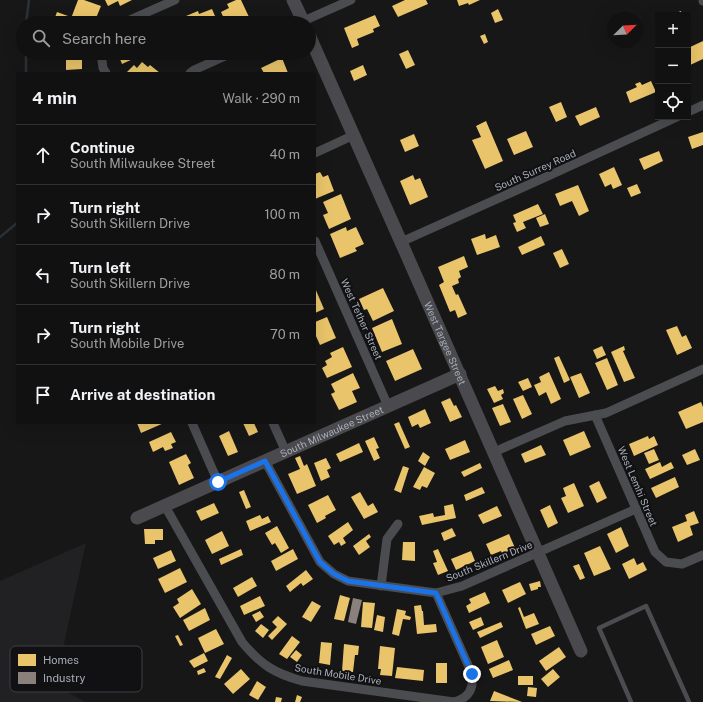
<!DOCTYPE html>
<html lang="en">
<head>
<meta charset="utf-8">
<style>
	body { margin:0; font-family:"Public Sans",sans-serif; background:#1a1a1a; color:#f1f3f6 }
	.controls { position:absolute; right:12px; top:12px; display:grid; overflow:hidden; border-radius:0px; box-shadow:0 4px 16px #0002 }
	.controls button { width:36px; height:36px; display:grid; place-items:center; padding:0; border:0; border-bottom:1px solid #303131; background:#111; color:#f1f3f6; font:20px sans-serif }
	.compass { position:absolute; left:607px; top:12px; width:36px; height:36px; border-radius:50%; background:#111; box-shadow:0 4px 16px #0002; rotate:66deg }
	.stop { position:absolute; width:12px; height:12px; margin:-9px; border:3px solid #1a73e8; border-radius:50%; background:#fff }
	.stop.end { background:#1a73e8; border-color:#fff; box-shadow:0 1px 4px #0008 }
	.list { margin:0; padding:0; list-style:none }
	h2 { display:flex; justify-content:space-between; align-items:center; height:52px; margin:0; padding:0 16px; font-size:17px }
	h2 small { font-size:13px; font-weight:400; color:#9c9d9f }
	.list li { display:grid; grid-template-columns:26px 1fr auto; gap:12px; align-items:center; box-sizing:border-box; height:60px; padding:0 16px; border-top:1px solid #303131 }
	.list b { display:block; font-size:15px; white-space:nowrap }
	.list p { margin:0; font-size:13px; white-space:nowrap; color:#9c9d9f }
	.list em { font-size:13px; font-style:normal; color:#9c9d9f }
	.icon { flex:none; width:22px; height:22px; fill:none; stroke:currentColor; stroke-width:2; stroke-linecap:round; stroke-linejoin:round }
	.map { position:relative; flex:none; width:703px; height:702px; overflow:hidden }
	.search { position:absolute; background:#111; box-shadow:0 4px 16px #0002; left:16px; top:16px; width:300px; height:44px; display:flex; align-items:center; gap:10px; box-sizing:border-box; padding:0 14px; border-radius:22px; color:#9c9d9f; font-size:15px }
	.panel { position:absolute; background:#111; box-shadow:0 4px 16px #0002; left:16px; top:72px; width:300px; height:352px; border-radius:0px }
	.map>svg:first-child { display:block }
	.built { fill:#212123 }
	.homes { fill:#e9c46a }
	.industry { fill:#8a817c }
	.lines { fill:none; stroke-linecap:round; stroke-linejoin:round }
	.stream { stroke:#2a3239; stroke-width:2.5 }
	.lane { stroke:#4b4c50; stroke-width:4.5 }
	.street { stroke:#4b4c50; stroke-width:9 }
	.secondary { stroke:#4a4a4e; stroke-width:13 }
	.route { stroke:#1a73e8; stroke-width:5 }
	.labels { text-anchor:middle; stroke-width:4; stroke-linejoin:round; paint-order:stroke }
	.street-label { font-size:10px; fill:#a8adb8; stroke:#111113 }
	.key { fill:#111113; stroke:#3e4045; stroke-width:1 }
	.key-label { font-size:11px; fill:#a8adb8 }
</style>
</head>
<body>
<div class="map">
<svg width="703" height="702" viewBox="0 0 703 702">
	<rect width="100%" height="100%" fill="#171717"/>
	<path class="built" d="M86,543L55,685L85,702H0V581Z"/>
	<g class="homes">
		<path d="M78,0H84L101,6L94,23H74L70,21Z"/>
		<path d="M105,0H132L120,6L118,1L108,6Z"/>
		<path d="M236,0H241L249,17L236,23H226L221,12L229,8L227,4Z"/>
		<path d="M405,0H426L428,4L398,17L392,6Z"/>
		<path d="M457,0H480L469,5L468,3L459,6Z"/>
		<path d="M212,9L218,23H189L186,16L198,11L199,14Z"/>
		<path d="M498,9L503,20L495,23L491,13Z"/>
		<path d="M681,11L682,15H671Z"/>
		<path d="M57,12L68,16L66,23L54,20Z"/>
		<path d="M375,15L380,26L373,29L374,32L357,39L359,45L352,48L344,28Z"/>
		<path d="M485,34L488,42L484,44L480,36Z"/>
		<path d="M703,41V59L688,66V48Z"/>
		<path d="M408,50L415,65L406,69L399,54Z"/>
		<path d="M66,53H82V69L66,70Z"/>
		<path d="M120,53H146L122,64L118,54Z"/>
		<path d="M282,58L288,73H264L261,68Z"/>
		<path d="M142,62L148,67L150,65L160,73H126L134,65L137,68Z"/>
		<path d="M363,65L367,75L354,81L350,71Z"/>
		<path d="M651,81L656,92L630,103L626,92L637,87L635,84L640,82L642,85Z"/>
		<path d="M561,102L567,117L556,122L549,107Z"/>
		<path d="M596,107L600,117L580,126L575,116Z"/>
		<path d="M486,121L503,161L485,169L472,140L481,137L476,126Z"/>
		<path d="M526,131L533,147L514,155L507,139Z"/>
		<path d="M703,132V145L692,149L688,137Z"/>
		<path d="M414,134L419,146L405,152L400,140Z"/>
		<path d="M659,151L663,161L644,170L639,159Z"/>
		<path d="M614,167L622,185L613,189L611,184L605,187L599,174Z"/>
		<path d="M320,172L323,177L328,175L334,191L315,199V174Z"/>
		<path d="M413,175L415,180L420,178L428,197L410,205L400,181Z"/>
		<path d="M637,184L641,193L631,197L627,188Z"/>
		<path d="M578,185L589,211L579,216L572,201L560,206L555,194Z"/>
		<path d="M341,194L351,219L329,229L323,215L328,213L323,202Z"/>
		<path d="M538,204L543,214L523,222L526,228L517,232L513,223L516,222L513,215Z"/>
		<path d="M545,214L549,224L540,227L536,218Z"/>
		<path d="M346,227L347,231L356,227L364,244L355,248L357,251L340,258L330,234Z"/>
		<path d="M485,234L486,239L496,235L500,247L477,255L471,239Z"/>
		<path d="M541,236L545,245L522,255L518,247Z"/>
		<path d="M562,249L569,264L560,268L553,253Z"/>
		<path d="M464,256L468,267L459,271L461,277L458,279L459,283L452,286L456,295L458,294L467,314L458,318L455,310L450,312L439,285L444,282L438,267Z"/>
		<path d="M315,288L324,309L315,313Z"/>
		<path d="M383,288L394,311L373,321L367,309L364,310L359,299Z"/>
		<path d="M327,317L336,338L320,345L315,334V322Z"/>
		<path d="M392,319L402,344L382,352L372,328Z"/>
		<path d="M677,326L682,337L686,335L692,348L677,355L666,330Z"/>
		<path d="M602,346L606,355L597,359L593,350Z"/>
		<path d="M624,346L625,350L623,351L635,378L624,382L611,352Z"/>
		<path d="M343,347L352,367L327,378L322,368L327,365L325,361L332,357L330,353Z"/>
		<path d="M413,349L422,369L395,381L386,361Z"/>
		<path d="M559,356L570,380L564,383L554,358Z"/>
		<path d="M607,358L618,385L607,390L595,363Z"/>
		<path d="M549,372L561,399L551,404L546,392L539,396L534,385L541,382L539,377Z"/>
		<path d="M353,373L360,388L352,391L357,402L339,410L331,394L335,392L331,384Z"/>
		<path d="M581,373L590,393L579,398L570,377Z"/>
		<path d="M528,378L532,387L523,391L518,382Z"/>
		<path d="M495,386L498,391L503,389L504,393L501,395L503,399L494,403L487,389Z"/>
		<path d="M523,395L532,414L522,419L513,399Z"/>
		<path d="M450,398L454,406L456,405L462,417L450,422L441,402Z"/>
		<path d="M701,402L703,407V422L686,429L678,412Z"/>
		<path d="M503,404L511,422L500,426L492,408Z"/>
		<path d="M425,409L431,423L420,428L418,424L412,427L408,417Z"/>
		<path d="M399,422L410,447L405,449L394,424Z"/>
		<path d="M137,423H164L141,433Z"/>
		<path d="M243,423H254L258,432L249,436Z"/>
		<path d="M229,431L238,452L228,456L219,436Z"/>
		<path d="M584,431L591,447L570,456L563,440Z"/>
		<path d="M171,432L176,442L171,444L173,448L165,451L163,447L153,452L149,442Z"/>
		<path d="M648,436L649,439L654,436L658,445L634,456L629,444Z"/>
		<path d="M374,437L379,448L376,449L380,458L374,461L365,441Z"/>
		<path d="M465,440L470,452L450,460L445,449Z"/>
		<path d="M359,443L363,452L340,462L336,454Z"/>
		<path d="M541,445L546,455L525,463L521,454Z"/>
		<path d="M654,449L659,460L649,464L644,453Z"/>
		<path d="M695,449L700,460L687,465L682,455Z"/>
		<path d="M423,452L430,457L425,466L418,461Z"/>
		<path d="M186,454L191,463L188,465L194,478L179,485L169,462Z"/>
		<path d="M300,456L304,466L307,464L316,486L297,494L288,474L300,469L295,458Z"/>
		<path d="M326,458L331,468L327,470L330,477L321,481L314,463Z"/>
		<path d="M660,462L662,467L671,462L674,468L650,479L645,469Z"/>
		<path d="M480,463L482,468L464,477L461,472Z"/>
		<path d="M403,466L409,468L401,493L394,490Z"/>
		<path d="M424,467L435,473L427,488L422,486L420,490L413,487Z"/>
		<path d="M675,477L679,487L656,498L651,488Z"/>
		<path d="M599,481L607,498L597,503L589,486Z"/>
		<path d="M574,483L584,506L568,513L561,498L566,496L563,488Z"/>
		<path d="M482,487L485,493L466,501L464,495Z"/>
		<path d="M244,490L251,507L246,509L239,492Z"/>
		<path d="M360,492L368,506L373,503L378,512L364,519L351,497Z"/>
		<path d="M328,495L336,510L325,516L326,518L317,523L308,505Z"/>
		<path d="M214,503L219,513L201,521L196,511Z"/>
		<path d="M453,504L456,518L422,525L419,516L433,513L434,517L445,515L444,506Z"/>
		<path d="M550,505L558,523L548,528L540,510Z"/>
		<path d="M497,506L502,516L483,524L478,515Z"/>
		<path d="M694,511L699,523L690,526L693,535L678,542L672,527L687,521L685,515Z"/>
		<path d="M260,515L262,519L268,516L271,522L250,531L246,521Z"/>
		<path d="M348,522L353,530L343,538L346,543L341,546L339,542L334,545L328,536Z"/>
		<path d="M277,526L289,548L281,553L275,543L272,545L265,533Z"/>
		<path d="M621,527L629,546L616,553L607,534Z"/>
		<path d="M452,528L456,536L444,541L441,533Z"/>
		<path d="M144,529H163V540H155V544H145Z"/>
		<path d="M222,531L229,546L212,554L205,540Z"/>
		<path d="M369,534L371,537L366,541L370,547L359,555L353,546Z"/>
		<path d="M509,534L515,548L502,554L501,551L491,555L486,544Z"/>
		<path d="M403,542H415V561L402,560Z"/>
		<path d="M600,546L611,569L594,576L584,553Z"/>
		<path d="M241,549L243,555L221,565L219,559Z"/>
		<path d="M293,549L298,559L276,571L271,561Z"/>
		<path d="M438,549L448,571L438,575L433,563L437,562L433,551Z"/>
		<path d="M171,550L176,561L158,569L153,558Z"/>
		<path d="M471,551L475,561L456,570L451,559Z"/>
		<path d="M634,558L637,565L643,562L647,570L629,579L622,564Z"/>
		<path d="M579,564L585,578L580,580L573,566Z"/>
		<path d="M180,568L187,582L165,593L158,579Z"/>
		<path d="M306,570L313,579L303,586L301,583L290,592L286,586Z"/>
		<path d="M252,577L257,586L238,597L233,588Z"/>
		<path d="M540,581L541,587H538V589L531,591L529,584Z"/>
		<path d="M520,582L526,594L508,603L502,590Z"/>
		<path d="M192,589L201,604L180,618L173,607L179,603L177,599Z"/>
		<path d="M485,592L490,603L469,613L466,606L471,603L469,599Z"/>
		<path d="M340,595L350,598L344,621L334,619Z"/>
		<path d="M260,596L265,606L244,615L240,606Z"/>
		<path d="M312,601L321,606L311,622L302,617Z"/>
		<path d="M363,602L375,603L372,628L361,627Z"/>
		<path d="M421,605L422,611H423L424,625L436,624L437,632L417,634L414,606Z"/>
		<path d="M520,607L524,617L534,613L539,624L526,629L518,608Z"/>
		<path d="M205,608L210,620L189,631L183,620Z"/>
		<path d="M397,609L406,611L405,615L411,617L410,620L403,619L399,636L392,634Z"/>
		<path d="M260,611L264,617L256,622L252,615Z"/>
		<path d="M377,615L385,617L383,632L374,630Z"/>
		<path d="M278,616L287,624L272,640L268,636L277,627L272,622Z"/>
		<path d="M481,617L484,625L473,630L469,622Z"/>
		<path d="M501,622L503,627L480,638L477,632Z"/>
		<path d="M261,624L269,630L263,638L255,631Z"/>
		<path d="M550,626L555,636L536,645L531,634Z"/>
		<path d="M216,629L224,644L205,653L198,638Z"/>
		<path d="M178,635L183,645L180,646L175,636Z"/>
		<path d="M292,636L300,642L287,659L279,654Z"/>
		<path d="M497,640L504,657L488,664L481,647Z"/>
		<path d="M321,642L332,643L330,665L319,663Z"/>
		<path d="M344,644L359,646L358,655H355L353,672L342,671Z"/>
		<path d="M380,646L395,648L392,676L380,675L381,669H378Z"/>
		<path d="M559,647L566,657L546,671L539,661Z"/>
		<path d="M296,650L302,655L297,662L290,657Z"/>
		<path d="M204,653L208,661L194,668L189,661Z"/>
		<path d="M227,655L232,658L220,679L215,677Z"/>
		<path d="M509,660L513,670L493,678L489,669Z"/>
		<rect x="436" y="663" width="11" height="20"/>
		<path d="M397,667L424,670L423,681L395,678Z"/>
		<path d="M204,668L206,672L198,675L197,671Z"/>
		<path d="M241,669L250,679L233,694L224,684Z"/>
		<path d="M553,669L560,677L548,687L541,679Z"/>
		<rect x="518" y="676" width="15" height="9"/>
		<path d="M257,681L266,687L258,700L249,695Z"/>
		<path d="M528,687L537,688L536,697L527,696Z"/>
		<path d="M494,691L522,702L490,701Z"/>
		<path d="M297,695L302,697L300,702H295Z"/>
		<path d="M276,697L282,698L281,702H275Z"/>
	</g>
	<path class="industry" d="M353,598L362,600L356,624L348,622Z"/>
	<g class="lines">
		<g class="stream">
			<path d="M26,23L29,0"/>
			<path d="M26,73V53"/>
			<path d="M0,237L17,223"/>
		</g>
		<path class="lane" d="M631,702L599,628L646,606L689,702"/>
		<g class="street">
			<path d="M703,0V1"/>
			<path d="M123,23L175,0"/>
			<path d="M299,23L351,0"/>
			<path d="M101,53L103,68L106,73"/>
			<path d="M190,73L194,70L232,53"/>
			<path d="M688,112L703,105"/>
			<path d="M315,153L354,135"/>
			<path d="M315,241L388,406"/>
			<path d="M401,242L557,172L677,117"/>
			<path d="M595,415L655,552L666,562L682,564L703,555"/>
			<path d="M192,423L218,482"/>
			<path d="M273,423L286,452"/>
			<path d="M494,452L565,421L606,413L703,369"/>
			<path d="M265,461L320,562L334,574L348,581L436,593L462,586L636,509"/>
			<path d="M165,506L242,642C261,665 274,673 302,681L454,702"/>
			<path d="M381,586L387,539L398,524"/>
			<path d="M436,593L472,674C474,689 469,698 454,702"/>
		</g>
		<g class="secondary">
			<path d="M293,0L304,23"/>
			<path id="s1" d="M309,35L401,242L581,651"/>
			<path id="s2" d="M137,518L460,374"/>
		</g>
	</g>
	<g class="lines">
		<path class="route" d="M218,482L265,461L320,562L334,574L348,581L436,593L472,674"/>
	</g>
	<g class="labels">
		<g class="street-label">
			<text transform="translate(535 170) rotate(-24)" y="4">South Surrey Road</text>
			<text transform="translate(362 319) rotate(66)" y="4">West Tether Street</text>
			<text dy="4" stroke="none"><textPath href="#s1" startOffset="337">West Targee Street</textPath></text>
			<text dy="4" stroke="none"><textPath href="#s2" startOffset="213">South Milwaukee Street</textPath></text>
			<text transform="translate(638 486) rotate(67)" y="4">West Lemhi Street</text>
			<text transform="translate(489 561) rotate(-22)" y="4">South Skillern Drive</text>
			<text transform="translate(338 674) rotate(9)" y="4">South Mobile Drive</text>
		</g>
	</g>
	<rect x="10" y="646" width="132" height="46" rx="6" class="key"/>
	<rect x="18" y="654" width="18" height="12" fill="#e9c46a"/>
	<rect x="18" y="672" width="18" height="12" fill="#8a817c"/>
	<g class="key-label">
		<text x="43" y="664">Homes</text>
		<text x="43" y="682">Industry</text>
	</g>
</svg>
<div class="controls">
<button>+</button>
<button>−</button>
<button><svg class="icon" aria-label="locate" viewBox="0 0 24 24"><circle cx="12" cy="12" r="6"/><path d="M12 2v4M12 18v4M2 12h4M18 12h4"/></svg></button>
</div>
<svg class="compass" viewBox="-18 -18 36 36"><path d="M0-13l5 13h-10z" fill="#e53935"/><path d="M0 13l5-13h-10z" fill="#9c9d9f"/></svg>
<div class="stop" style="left:218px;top:482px"></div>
<div class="stop end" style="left:472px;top:674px"></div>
<div class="search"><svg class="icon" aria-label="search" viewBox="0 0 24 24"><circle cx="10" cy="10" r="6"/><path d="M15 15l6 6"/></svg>Search here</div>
<section class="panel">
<h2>4 min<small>Walk · 290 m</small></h2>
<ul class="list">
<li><svg class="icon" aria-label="ahead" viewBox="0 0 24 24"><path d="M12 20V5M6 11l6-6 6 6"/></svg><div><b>Continue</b><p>South Milwaukee Street</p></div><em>40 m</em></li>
<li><svg class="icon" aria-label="right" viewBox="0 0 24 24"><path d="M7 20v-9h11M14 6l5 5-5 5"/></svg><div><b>Turn right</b><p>South Skillern Drive</p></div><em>100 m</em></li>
<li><svg class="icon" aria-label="left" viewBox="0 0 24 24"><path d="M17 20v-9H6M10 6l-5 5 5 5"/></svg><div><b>Turn left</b><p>South Skillern Drive</p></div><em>80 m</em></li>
<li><svg class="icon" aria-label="right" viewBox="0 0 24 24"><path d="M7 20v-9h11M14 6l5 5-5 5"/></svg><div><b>Turn right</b><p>South Mobile Drive</p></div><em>70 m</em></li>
<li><svg class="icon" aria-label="arrive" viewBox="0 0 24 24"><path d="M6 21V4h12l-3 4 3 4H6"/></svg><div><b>Arrive at destination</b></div></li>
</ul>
</section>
</div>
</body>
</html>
